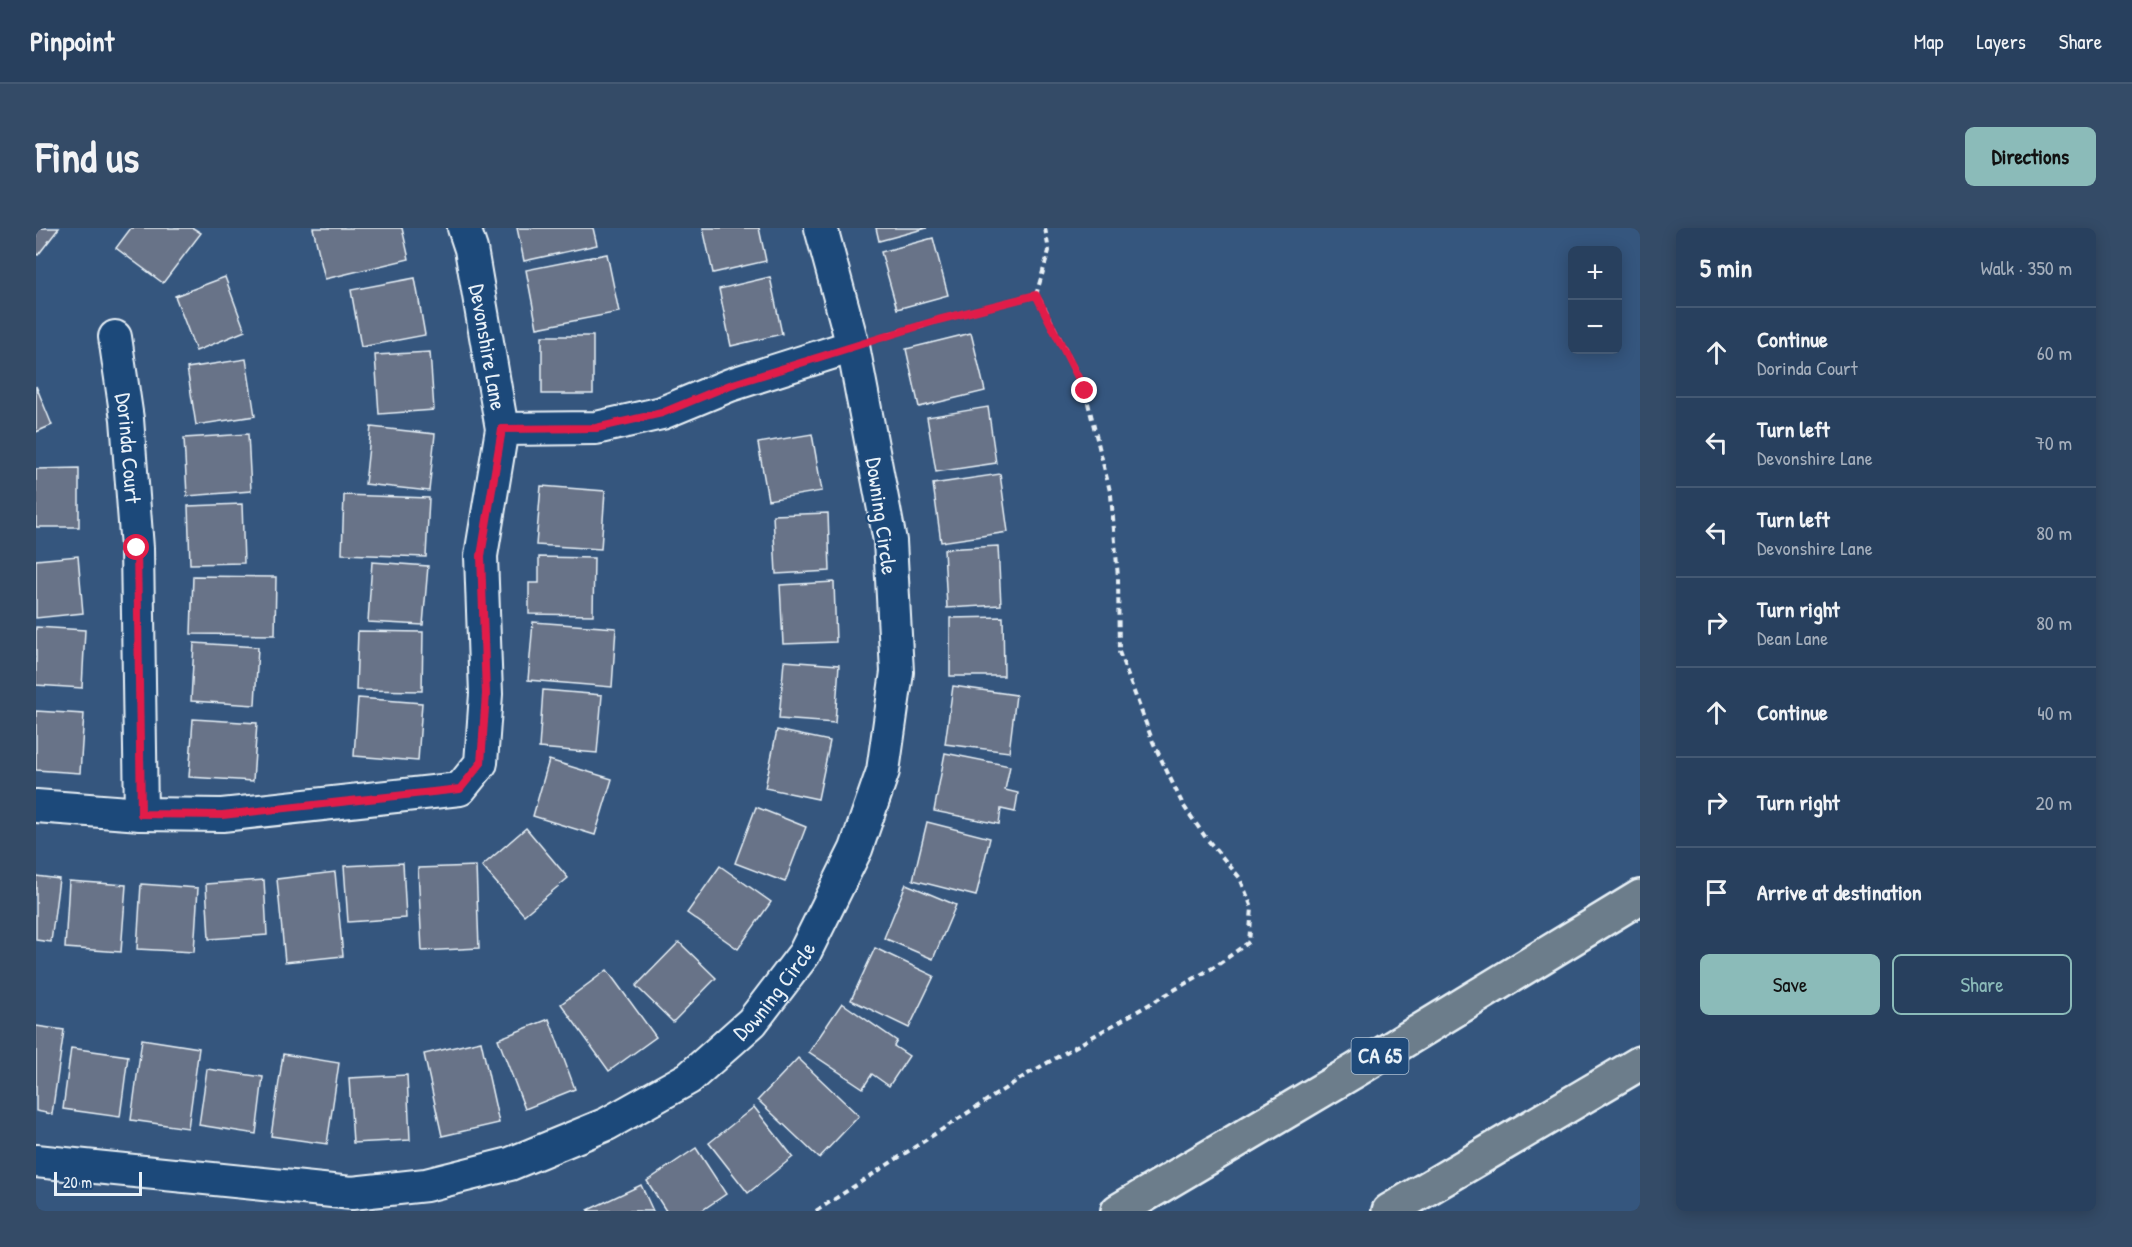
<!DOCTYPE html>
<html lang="en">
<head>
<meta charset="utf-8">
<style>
	body { margin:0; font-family:"Patrick Hand",sans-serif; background:#344b67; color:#f1f3f6 }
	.controls { position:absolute; right:18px; top:18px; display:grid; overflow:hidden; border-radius:9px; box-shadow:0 3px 15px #0003 }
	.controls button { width:54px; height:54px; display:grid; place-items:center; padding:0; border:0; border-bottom:2px solid #445973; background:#28405e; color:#f1f3f6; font:30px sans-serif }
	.scale { position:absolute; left:18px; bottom:15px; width:88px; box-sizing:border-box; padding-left:6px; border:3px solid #e8f1f8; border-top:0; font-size:16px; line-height:21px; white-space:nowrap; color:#e8f1f8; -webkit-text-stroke:4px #1f4a7a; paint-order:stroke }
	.stop { position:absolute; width:18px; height:18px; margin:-14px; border:4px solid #e11d48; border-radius:50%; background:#fff }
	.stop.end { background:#e11d48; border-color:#fff; box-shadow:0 2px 6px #0008 }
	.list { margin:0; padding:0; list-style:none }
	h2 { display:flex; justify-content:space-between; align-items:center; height:78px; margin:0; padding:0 24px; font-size:26px }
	h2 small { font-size:20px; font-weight:400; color:#a5afbc }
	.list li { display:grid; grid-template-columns:39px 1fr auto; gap:18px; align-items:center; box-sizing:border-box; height:90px; padding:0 24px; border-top:2px solid #445973 }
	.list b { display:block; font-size:22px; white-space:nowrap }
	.list p { margin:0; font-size:20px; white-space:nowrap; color:#a5afbc }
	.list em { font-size:20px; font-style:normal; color:#a5afbc }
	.actions { display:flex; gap:12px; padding:18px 24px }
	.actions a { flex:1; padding:14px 0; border:2px solid #8bbbb9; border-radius:9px; text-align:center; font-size:21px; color:#8bbbb9 }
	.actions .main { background:#8bbbb9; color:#111 }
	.icon { flex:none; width:33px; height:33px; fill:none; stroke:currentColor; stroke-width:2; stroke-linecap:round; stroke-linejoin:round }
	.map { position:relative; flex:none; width:1604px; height:983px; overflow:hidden; border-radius:9px }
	header { display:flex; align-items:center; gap:36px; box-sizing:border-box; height:84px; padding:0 30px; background:#28405e; border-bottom:2px solid #445973 }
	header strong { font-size:28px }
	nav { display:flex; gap:33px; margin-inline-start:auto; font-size:21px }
	.intro { display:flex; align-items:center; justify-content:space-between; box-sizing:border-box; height:144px; padding:0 36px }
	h1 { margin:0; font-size:42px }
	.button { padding:15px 27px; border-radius:9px; background:#8bbbb9; color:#111; font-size:21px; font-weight:700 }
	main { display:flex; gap:36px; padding:0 36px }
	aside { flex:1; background:#28405e; border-radius:9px; box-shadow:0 3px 15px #0003 }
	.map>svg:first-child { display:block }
	.building { fill:#687388; stroke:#e8f1f8; stroke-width:1.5 }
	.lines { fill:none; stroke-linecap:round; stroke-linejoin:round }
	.street-casing { stroke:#e8f1f8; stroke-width:36 }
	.highway-casing { stroke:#e8f1f8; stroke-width:38 }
	.path { stroke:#e8f1f8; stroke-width:4; stroke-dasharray:6 4.5; stroke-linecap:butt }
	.street { stroke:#1f4a7a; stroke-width:32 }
	.highway { stroke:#6c7d8b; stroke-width:33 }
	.route { stroke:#e11d48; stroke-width:8 }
	.labels { text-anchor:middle; stroke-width:4.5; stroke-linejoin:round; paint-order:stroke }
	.shield { fill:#1f4a7a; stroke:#acbfd2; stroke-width:1.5 }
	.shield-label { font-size:21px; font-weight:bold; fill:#e8f1f8 }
	.street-label { font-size:22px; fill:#e8f1f8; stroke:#1f4a7a }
</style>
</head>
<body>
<header>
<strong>Pinpoint</strong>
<nav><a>Map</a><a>Layers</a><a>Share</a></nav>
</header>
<div class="intro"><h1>Find us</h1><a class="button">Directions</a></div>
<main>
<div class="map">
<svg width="1604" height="983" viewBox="0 0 1604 983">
	<rect width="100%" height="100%" fill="#35567e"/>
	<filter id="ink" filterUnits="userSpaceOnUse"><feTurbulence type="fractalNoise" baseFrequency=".0167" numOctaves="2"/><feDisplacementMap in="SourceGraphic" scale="12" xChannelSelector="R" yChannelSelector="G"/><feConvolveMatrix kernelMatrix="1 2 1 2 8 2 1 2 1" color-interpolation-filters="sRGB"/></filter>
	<g filter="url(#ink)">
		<g class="building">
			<path d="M0,0H23L2,27L0,26Z"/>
			<path d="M95,0H157L165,5L127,55L80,20Z"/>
			<path d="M277,0H366L373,31L289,51Z"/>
			<path d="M481,0H557L561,17L488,33Z"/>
			<path d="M667,0H723L730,33L677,45Z"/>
			<path d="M840,0H891L843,13Z"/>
			<path d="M897,10L912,67L861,81L845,24Z"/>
			<path d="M571,26L583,84L501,100L490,42Z"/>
			<path d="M189,49L209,103L160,123L139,68Z"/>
			<path d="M734,49L746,106L695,118L683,61Z"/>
			<path d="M379,50L389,107L325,119L315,62Z"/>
			<path d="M935,105L949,163L883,179L870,121Z"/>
			<rect x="506" y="108" width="51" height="58"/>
			<path d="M394,124L398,182L343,186L339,127Z"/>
			<path d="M210,131L219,188L160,197L151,140Z"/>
			<path d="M0,158L16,197L0,204Z"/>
			<path d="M952,179L960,235L900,244L891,189Z"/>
			<path d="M335,199L399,206L393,263L329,256Z"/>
			<path d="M212,206L215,263L151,268L148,210Z"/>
			<path d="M776,206L786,263L732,272L722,215Z"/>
			<path d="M43,240V299H0V241Z"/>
			<path d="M964,246L972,304L905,314L897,256Z"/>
			<path d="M505,258L569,263L565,321L500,317Z"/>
			<path d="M308,267L393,270L390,329L306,326Z"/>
			<path d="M206,276L208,335L154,336L152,278Z"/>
			<path d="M792,285L794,343L740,346L737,287Z"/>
			<path d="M962,318L965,377L911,380L908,321Z"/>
			<path d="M42,328L47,385L0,390V332Z"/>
			<path d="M503,329L558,330L557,387L493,386V355H503Z"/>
			<path d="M336,334L392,338L387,397L332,394Z"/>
			<path d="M157,348L240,349L239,407L155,406Z"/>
			<path d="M798,354L800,414L747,416L744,357Z"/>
			<path d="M967,389L968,448H914V390Z"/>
			<path d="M497,394L580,400L576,459L492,452Z"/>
			<path d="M0,399L49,402L46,460L0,457Z"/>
			<path d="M322,403L387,404L386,463L320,462Z"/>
			<path d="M158,415L222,419L219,477L155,473Z"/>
			<path d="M748,433L803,437L799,495L743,491Z"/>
			<path d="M917,458L980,467L973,524L909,516Z"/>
			<path d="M507,462L566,467L561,525L503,520Z"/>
			<path d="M322,470L386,475L382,533L318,528Z"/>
			<path d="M0,483L48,486L44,545L0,542Z"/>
			<path d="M157,491L221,495L217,553L153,549Z"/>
			<path d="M741,502L794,513L782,571L729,560Z"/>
			<path d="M909,525L974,538L969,562L982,565L979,584L965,581L963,596L898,583Z"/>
			<path d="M513,532L576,551L559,607L497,588Z"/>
			<path d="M720,579L770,599L749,654L699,635Z"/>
			<path d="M891,594L954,610L940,668L877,652Z"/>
			<path d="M490,600L532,650L488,687L446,638Z"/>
			<path d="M367,635L370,690L312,694L308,638Z"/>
			<path d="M440,638L443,720L386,723L382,640Z"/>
			<path d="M684,638L735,674L702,721L651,685Z"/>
			<path d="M299,644L307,728L249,734L241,651Z"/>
			<path d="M0,648L23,651L15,714L0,712Z"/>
			<path d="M228,652L231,707L173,711L170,656Z"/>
			<path d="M33,653L90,657L85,724L29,720Z"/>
			<path d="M105,656L162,660L158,724L101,721Z"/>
			<path d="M870,656L920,677L897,731L848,710Z"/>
			<path d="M643,714L680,750L637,794L600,758Z"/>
			<path d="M839,720L898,748L873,800L815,772Z"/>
			<path d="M571,742L620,809L573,843L525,776Z"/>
			<path d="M806,775L861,813L858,818L873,828L853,858L836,846L827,860L773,824Z"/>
			<path d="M513,791L539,861L489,881L462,811Z"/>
			<path d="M0,798L28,802L16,886L0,883Z"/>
			<path d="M106,811L163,820L152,900L95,892Z"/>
			<path d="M445,813L463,895L406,908L388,826Z"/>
			<path d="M35,820L92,828L84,889L27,881Z"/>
			<path d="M247,826L303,835L291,916L235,908Z"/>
			<path d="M762,830L823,888L783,930L722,872Z"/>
			<path d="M171,841L227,849L220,906L163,897Z"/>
			<path d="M371,847L374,912L317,915L313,850Z"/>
			<path d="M718,879L757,929L712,965L673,915Z"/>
			<path d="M660,920L690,966L665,983H630L611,953Z"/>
			<path d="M605,957L617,983H552V982Z"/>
		</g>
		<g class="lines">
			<g class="street-casing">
				<g id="street">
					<path id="s1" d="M79,109L91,191L101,320L105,586"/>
					<path d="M466,201L560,200L626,185L694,157L817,118"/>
					<path d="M0,578L105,586L186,587L424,561L445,535L450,466L445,328L466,201L435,21L428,0"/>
					<path id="s2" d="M0,933L316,965L390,957L474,936L571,896L653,850L716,794L768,726L820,621L847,543L861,444L854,313L817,118L785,0"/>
				</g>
			</g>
			<g class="highway-casing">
				<g id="highway">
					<path d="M1082,983L1320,842L1604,669"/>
					<path d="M1353,983L1604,835"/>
				</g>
			</g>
			<g class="path">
				<path d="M1000,67L1013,23L1009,0"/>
				<path d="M780,983L990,847L1180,738L1213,714L1216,680L1204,650L1170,610L1147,577L1117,514L1083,424L1082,349L1075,267L1049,163L1008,79L1000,67L902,92L847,109"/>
			</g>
			<use href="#street" class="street"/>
			<use href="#highway" class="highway"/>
		</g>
	</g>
	<g class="lines" filter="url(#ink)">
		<path class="route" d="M101,320L105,586L186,587L424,561L445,535L450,466L445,328L466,201L560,200L626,185L694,157L902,92L1000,67L1049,163"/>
	</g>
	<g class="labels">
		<rect class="shield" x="1315.5" y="810" width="57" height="36" rx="4.5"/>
		<g class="shield-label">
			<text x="1344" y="835">CA 65</text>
		</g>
		<g class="street-label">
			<text transform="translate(452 119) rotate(80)" y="8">Devonshire Lane</text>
			<text dy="8" stroke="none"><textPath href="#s1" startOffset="112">Dorinda Court</textPath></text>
			<text transform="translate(846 288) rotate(82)" y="8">Downing Circle</text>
			<text dy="8" stroke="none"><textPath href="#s2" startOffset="800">Downing Circle</textPath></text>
		</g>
	</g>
</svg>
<div class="controls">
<button>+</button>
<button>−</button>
</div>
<div class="scale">20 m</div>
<div class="stop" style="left:101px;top:320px"></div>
<div class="stop end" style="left:1049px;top:163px"></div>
</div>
<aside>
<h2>5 min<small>Walk · 350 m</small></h2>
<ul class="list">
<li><svg class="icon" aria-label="ahead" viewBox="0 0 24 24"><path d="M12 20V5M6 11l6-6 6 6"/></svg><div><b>Continue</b><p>Dorinda Court</p></div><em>60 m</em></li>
<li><svg class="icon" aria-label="left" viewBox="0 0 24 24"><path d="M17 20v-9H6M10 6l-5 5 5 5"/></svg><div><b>Turn left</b><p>Devonshire Lane</p></div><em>70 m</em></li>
<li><svg class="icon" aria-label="left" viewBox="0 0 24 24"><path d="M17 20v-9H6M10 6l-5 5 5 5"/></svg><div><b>Turn left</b><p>Devonshire Lane</p></div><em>80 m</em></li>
<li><svg class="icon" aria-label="right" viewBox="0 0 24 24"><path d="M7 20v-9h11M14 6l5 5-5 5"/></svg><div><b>Turn right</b><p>Dean Lane</p></div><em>80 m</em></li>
<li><svg class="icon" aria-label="ahead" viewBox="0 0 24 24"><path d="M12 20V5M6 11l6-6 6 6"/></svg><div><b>Continue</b></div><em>40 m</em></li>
<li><svg class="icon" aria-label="right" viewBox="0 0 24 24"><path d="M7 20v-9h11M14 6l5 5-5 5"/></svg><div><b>Turn right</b></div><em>20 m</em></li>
<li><svg class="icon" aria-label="arrive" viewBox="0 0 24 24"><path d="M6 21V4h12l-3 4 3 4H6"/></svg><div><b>Arrive at destination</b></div></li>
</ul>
<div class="actions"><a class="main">Save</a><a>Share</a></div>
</aside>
</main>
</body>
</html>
